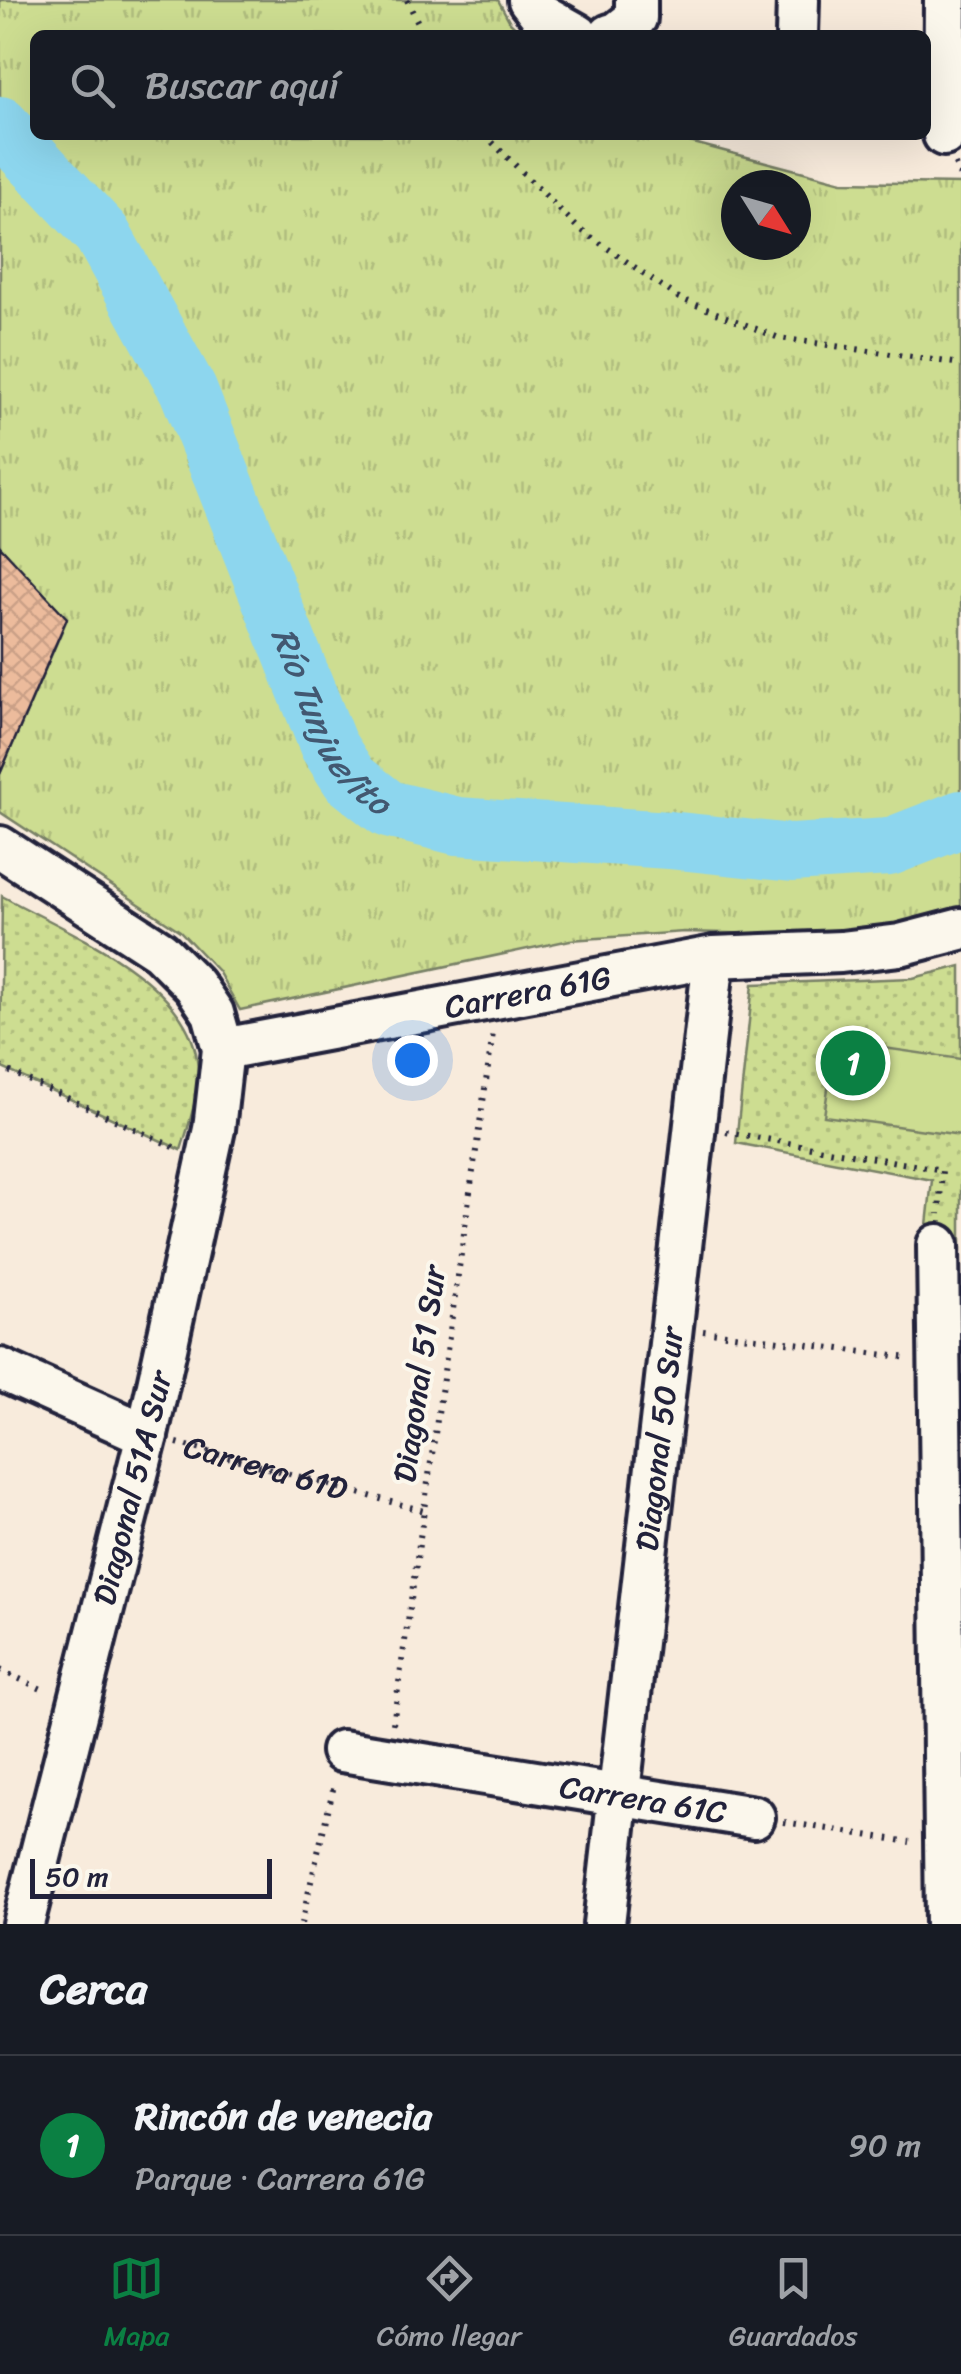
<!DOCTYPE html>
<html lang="es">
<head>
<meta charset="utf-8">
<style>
	body { margin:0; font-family:Sriracha,sans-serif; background:#20242c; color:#f1f3f6 }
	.compass { position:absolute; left:721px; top:170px; width:90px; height:90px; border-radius:50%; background:#171b24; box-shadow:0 10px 40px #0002; rotate:127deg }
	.scale { position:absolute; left:30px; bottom:25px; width:242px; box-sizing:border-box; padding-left:10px; border:5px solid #22223b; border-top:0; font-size:28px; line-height:35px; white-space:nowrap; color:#22223b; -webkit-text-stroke:8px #fbf7ec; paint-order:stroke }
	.you { position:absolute; left:412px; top:1060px; width:35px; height:35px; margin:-25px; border:8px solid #fff; border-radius:50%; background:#1a73e8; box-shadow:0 0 0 15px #1a73e833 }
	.badge { display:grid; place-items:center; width:65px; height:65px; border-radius:50%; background:#0b8043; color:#fff; font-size:32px; font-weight:700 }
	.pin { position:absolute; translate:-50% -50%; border:5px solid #fff; box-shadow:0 2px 10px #0006 }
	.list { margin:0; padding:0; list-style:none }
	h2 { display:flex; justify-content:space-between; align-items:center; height:130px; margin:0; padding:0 40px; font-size:42px }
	h2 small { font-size:32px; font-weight:400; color:#9ea1a6 }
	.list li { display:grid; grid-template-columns:65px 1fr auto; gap:30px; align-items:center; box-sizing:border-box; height:180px; padding:0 40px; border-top:2px solid #363941 }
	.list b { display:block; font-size:38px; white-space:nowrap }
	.list p { margin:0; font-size:32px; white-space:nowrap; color:#9ea1a6 }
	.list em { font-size:32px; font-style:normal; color:#9ea1a6 }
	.icon { flex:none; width:55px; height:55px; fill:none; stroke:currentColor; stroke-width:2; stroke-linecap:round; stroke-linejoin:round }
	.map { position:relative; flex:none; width:961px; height:1924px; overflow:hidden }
	.search { position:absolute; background:#171b24; box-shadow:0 10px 40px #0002; left:30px; right:30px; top:30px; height:110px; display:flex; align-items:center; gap:25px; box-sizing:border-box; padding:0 35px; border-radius:15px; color:#9ea1a6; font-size:38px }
	.sheet { height:310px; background:#171b24 }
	nav { display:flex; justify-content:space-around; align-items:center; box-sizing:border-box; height:140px; border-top:2px solid #363941; background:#171b24; font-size:28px; color:#9ea1a6 }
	nav a { display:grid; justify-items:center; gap:5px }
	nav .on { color:#0b8043 }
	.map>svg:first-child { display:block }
	.grass { fill:url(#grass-tufts); stroke:#788066; stroke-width:2.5; fill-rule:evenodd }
	.park { fill:url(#park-dots); stroke:#788066; stroke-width:2.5 }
	.garden { fill:#cddd91; stroke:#788066; stroke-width:2.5 }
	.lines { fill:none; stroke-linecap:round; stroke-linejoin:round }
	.river { stroke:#8dd6ee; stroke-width:58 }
	.building { fill:url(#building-cross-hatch); stroke:#22223b; stroke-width:2.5 }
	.minor-casing { stroke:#22223b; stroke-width:48 }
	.path { stroke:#22223b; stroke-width:6; stroke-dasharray:2.5 8; stroke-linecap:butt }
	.minor { stroke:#fbf7ec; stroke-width:40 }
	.labels { text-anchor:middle; stroke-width:8; stroke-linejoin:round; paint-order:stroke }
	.street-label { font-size:32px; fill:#22223b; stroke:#fbf7ec }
	.water-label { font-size:35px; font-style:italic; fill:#425871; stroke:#fbf7ec }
</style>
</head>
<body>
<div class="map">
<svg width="961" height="1924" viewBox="0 0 961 1924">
	<defs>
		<pattern id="grass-tufts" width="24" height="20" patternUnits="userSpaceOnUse" patternTransform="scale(2.5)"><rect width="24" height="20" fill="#cddd91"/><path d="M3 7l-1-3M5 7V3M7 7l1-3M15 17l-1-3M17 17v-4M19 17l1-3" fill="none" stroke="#b0bd7e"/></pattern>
		<pattern id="park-dots" width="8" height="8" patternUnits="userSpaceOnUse" patternTransform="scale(2.5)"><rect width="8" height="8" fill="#cddd91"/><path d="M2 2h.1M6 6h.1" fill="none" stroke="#b0bd7e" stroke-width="1.8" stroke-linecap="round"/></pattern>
		<pattern id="building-cross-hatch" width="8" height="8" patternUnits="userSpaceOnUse" patternTransform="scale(2.5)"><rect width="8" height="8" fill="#ecbb9c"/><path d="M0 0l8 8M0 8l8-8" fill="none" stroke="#caa087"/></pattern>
	</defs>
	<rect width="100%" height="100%" fill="#f8ebdc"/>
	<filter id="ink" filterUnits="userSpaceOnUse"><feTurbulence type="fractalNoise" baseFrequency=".01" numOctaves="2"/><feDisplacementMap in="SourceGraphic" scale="20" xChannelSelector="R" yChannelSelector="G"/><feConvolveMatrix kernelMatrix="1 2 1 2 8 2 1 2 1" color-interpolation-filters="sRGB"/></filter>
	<g filter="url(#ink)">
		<path class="grass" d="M0,0H498L510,22L524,35H35V135H663L842,182L961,184V909L876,932L807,935L684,932L570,940L240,1010L218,971L180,931L0,812V774L67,619L0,546ZM736,185H796V245H736Z"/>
		<g class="park">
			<path d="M2,896C66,931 185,978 197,1059C201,1090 190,1121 181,1150L0,1067Z"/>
			<path d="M961,966V1250L925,1243L932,1180L736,1143L753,984L913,978Z"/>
		</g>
		<path class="garden" d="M835,1041L961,1059V1135L824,1116Z"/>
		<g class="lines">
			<path class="river" id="s1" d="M0,125L102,234L188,390L328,745L350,779L388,809L457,826L669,840L792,853L889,847L961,819"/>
		</g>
		<path class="building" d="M0,546L67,618L0,774Z"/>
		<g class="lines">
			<g class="minor-casing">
				<g id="minor">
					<path d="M529,0L539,13L578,35"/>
					<path d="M610,35L617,33L636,18V0"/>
					<path d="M797,35L798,0"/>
					<path d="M944,135L945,0"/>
					<path d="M0,847L160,951L194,985L213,1013L223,1049L214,1129L147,1435L23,1924"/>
					<path id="s3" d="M223,1049L714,957L841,952L900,945L961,929"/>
					<path d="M938,1245L946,1924"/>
					<path d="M0,1369L147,1435"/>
					<path id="s4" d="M342,1751L754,1817"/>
					<path id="s5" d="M604,1924L714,957"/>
				</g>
			</g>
			<g class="path">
				<path d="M407,0L424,35"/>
				<path d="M485,135L577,227L679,298L779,338L961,364"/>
				<path d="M955,164L961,179"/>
				<path d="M0,1067L178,1149"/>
				<path d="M726,1132L942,1170L939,1214"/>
				<path d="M703,1331L909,1358"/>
				<path id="s2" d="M177,1443L424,1511"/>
				<path d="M0,1670L46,1691"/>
				<path d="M393,1724L493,1033"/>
				<path d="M784,1822L910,1842"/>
				<path d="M301,1924L335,1781"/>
			</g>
			<use href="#minor" class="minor"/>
		</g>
	</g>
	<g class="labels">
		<g class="street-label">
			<text dy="11" stroke="none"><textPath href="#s3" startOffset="310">Carrera 61G</textPath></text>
			<text transform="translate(419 1374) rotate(-82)" y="11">Diagonal 51 Sur</text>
			<text dy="11" stroke="none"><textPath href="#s5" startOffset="488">Diagonal 50 Sur</textPath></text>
			<text dy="11" stroke="none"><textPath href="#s2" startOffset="92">Carrera 61D</textPath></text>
			<text transform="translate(132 1488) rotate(-76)" y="11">Diagonal 51A Sur</text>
			<text dy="11" stroke="none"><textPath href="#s4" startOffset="305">Carrera 61C</textPath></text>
		</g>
		<g class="water-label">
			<text dy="12" stroke="none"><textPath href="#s1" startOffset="690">Río Tunjuelito</textPath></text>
		</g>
	</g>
</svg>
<svg class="compass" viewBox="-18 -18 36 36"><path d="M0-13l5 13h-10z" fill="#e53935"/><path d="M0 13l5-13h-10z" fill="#9ea1a6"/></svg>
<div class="scale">50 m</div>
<div class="you"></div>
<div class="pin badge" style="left:853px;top:1063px">1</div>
<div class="search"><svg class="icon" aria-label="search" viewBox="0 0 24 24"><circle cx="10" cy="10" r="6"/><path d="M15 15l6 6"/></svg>Buscar aquí</div>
</div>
<section class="sheet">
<h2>Cerca<small></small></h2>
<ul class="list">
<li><span class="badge">1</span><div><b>Rincón de venecia</b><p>Parque · Carrera 61G</p></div><em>90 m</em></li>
</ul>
</section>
<nav>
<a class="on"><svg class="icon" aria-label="map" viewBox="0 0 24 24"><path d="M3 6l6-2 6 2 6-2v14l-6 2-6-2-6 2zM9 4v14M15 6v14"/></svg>Mapa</a>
<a><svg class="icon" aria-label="directions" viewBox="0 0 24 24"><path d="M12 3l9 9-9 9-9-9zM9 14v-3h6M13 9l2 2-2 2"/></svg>Cómo llegar</a>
<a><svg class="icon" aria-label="saved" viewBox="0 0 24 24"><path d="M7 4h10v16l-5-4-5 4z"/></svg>Guardados</a>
</nav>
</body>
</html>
